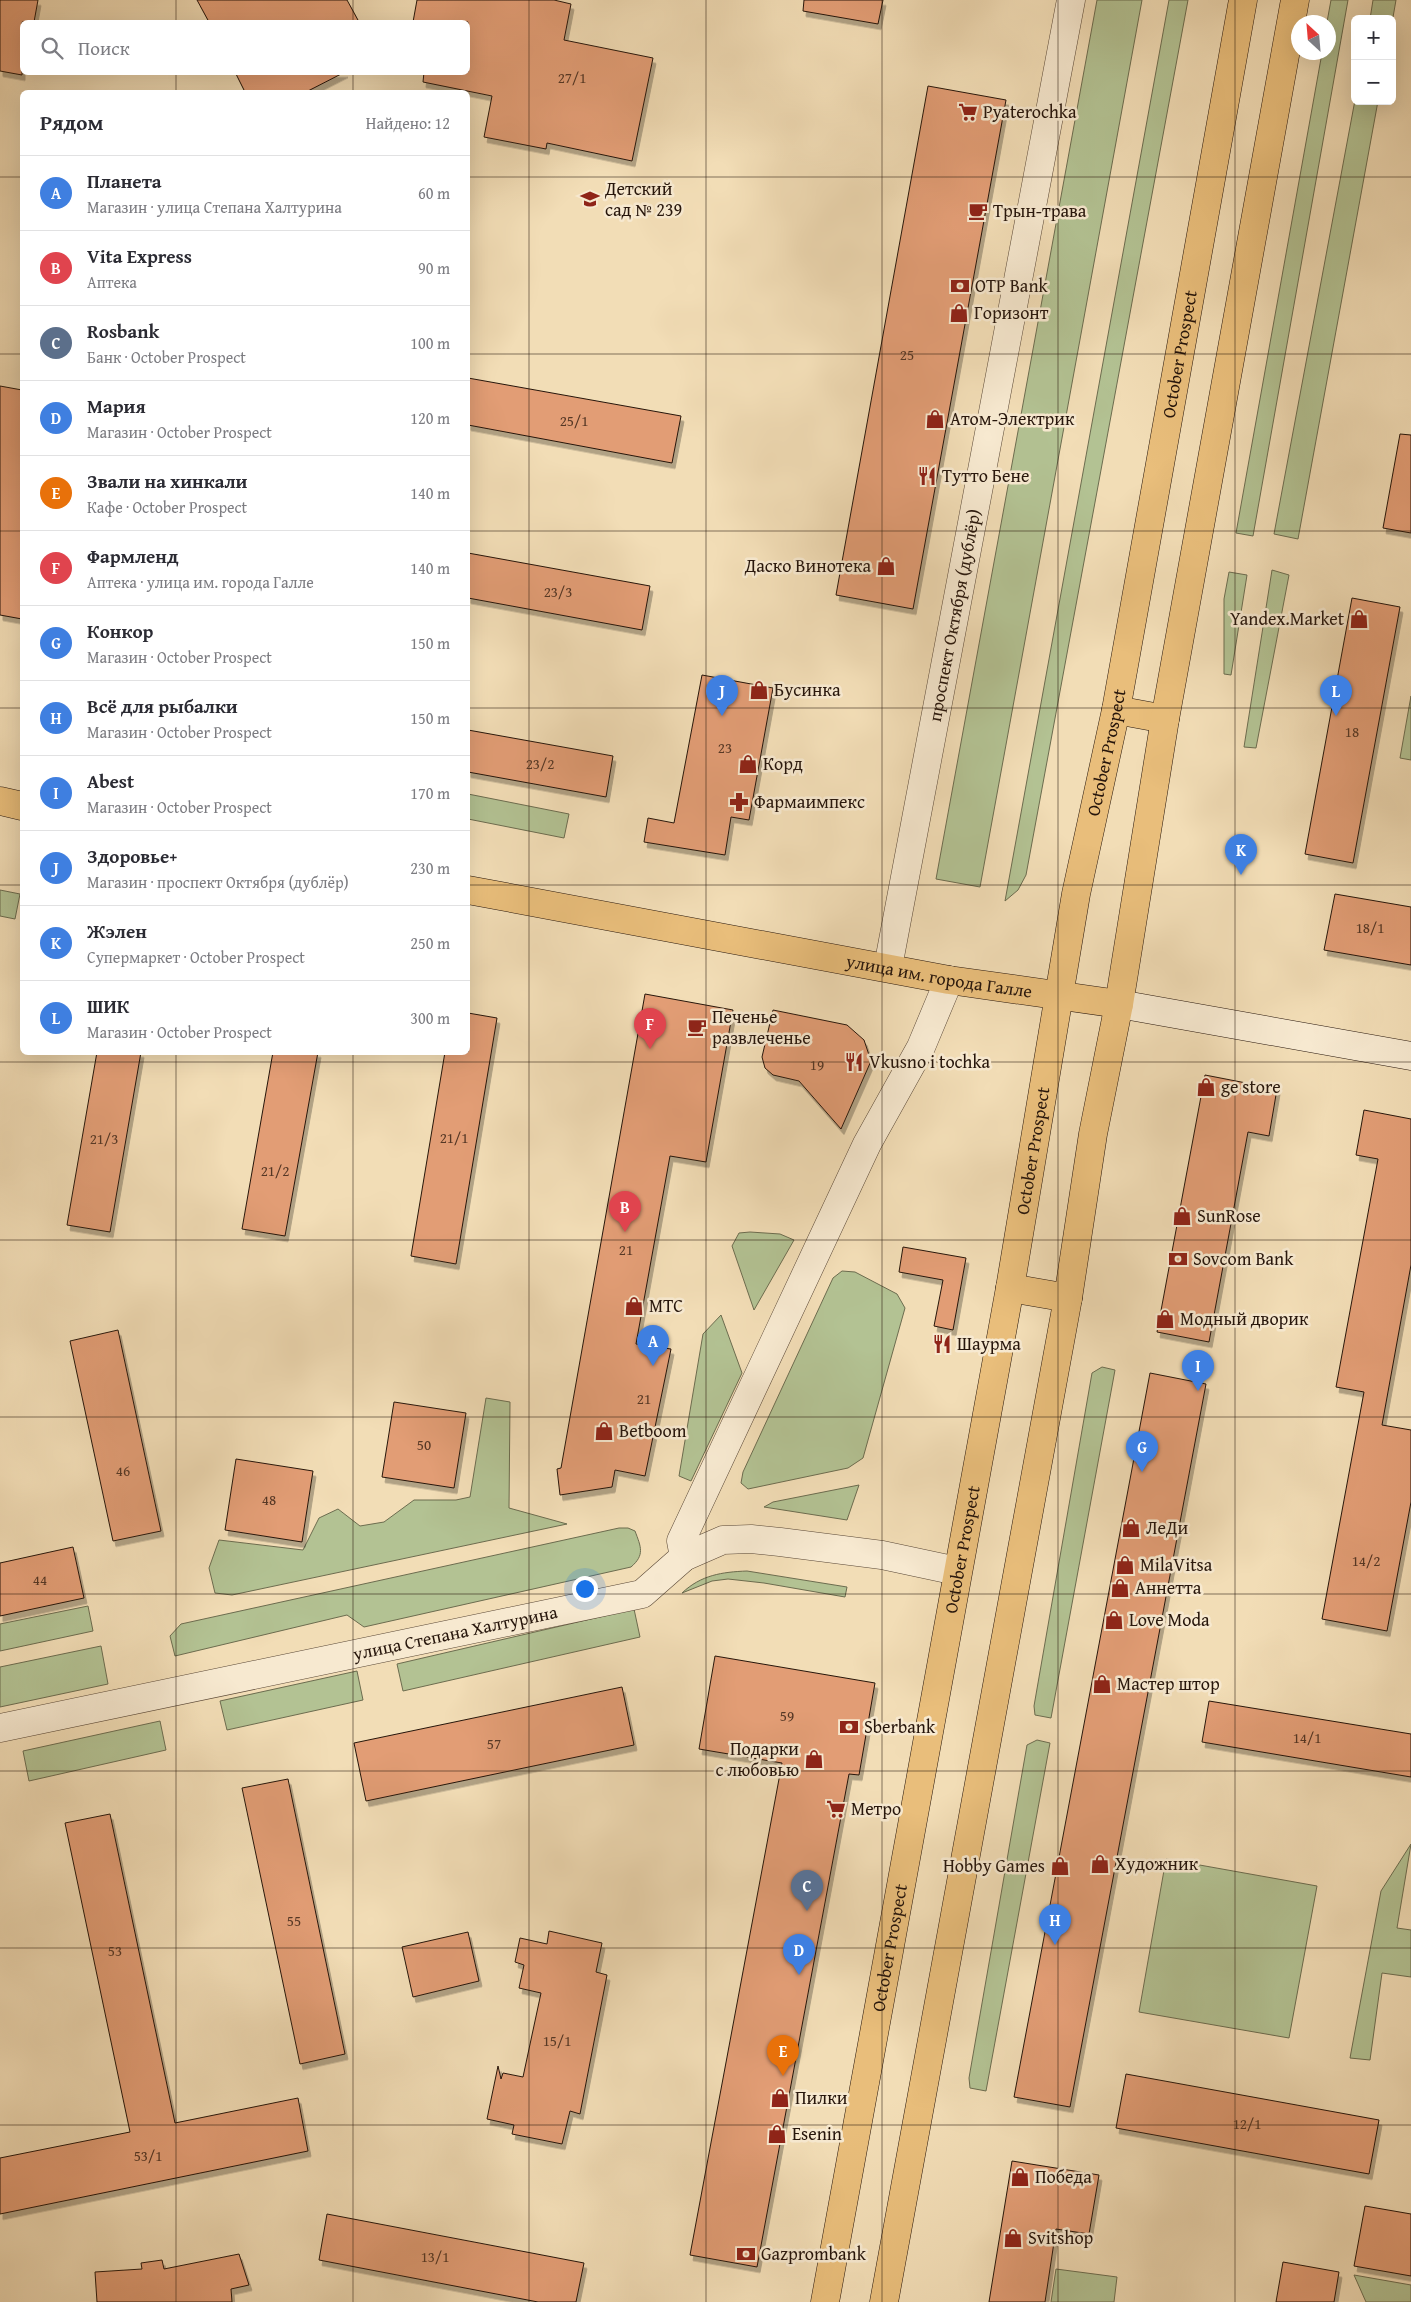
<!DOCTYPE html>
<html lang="ru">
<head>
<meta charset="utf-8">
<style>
	body { margin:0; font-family:"Gentium Book Plus",serif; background:#f7f7f7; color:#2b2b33 }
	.controls { position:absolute; right:15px; top:15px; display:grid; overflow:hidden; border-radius:8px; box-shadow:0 5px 20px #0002 }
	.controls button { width:45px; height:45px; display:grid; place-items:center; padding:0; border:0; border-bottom:1px solid #e1e1e2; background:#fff; color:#2b2b33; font:25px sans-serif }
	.compass { position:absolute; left:1291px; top:15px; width:45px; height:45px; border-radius:50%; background:#fff; box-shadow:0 5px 20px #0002; rotate:334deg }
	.you { position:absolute; left:584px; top:1588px; width:18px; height:18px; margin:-12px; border:4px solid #fff; border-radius:50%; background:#1a73e8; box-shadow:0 0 0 8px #1a73e833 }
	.badge { display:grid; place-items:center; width:32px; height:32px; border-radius:50%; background:#111827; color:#fff; font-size:16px; font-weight:700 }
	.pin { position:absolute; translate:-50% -41px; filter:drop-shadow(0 1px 2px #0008) }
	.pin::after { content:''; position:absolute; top:26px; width:18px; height:15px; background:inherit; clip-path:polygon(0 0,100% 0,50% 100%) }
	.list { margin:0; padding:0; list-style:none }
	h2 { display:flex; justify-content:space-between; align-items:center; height:65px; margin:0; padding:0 20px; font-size:21px }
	h2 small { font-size:16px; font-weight:400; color:#7c7c81 }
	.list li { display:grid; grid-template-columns:32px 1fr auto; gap:15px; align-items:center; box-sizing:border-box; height:75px; padding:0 20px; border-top:1px solid #e1e1e2 }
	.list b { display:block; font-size:19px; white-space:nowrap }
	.list p { margin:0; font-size:16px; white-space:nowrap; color:#7c7c81 }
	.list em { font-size:16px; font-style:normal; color:#7c7c81 }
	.icon { flex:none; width:28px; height:28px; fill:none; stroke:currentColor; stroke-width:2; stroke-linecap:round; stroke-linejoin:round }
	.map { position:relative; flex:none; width:1411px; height:2302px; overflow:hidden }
	.search { position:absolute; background:#fff; box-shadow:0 5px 20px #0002; left:20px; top:20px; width:450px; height:55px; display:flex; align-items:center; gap:12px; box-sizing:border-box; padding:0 18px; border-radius:8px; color:#7c7c81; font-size:19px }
	.panel { position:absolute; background:#fff; box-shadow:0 5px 20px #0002; left:20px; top:90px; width:450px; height:965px; border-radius:8px }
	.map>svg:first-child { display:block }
	.green { fill:#b3c293; stroke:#6c6c4f }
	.building { fill:#e29d74; stroke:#26150b; filter:url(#shadow) }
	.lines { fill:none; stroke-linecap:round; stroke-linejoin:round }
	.street-casing { stroke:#594736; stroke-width:29 }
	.secondary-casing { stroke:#26150b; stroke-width:29 }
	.primary-casing { stroke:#26150b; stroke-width:29 }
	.street { stroke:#f7e9d0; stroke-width:28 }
	.secondary { stroke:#f7e9d0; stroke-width:28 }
	.primary { stroke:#e9be7b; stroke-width:28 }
	.grid { fill:none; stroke:#26150b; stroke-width:1; stroke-opacity:0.55 }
	.labels { text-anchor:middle; stroke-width:5; stroke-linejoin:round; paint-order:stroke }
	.number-label { font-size:15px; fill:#553725 }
	.poi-label { font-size:18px; fill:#26150b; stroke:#f7e9d0; text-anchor:start }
	.street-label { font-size:18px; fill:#26150b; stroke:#f7e9d0 }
</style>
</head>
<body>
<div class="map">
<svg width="1411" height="2302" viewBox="0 0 1411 2302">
	<defs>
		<filter id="shadow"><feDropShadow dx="3" dy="5.5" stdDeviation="0" flood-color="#0004"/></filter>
	</defs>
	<rect width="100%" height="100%" fill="#f2ddb6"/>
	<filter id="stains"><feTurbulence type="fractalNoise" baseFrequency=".004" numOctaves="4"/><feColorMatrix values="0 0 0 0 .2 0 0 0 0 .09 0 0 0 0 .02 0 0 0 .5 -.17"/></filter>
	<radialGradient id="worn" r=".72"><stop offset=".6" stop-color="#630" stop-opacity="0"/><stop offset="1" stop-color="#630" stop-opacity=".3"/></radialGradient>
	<g class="green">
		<path d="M1097,0H1142L980,887L936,879Z"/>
		<path d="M1169,0H1188L1026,875L1018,890L1005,901Z"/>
		<path d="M1331,0H1348L1253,536L1236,533L1322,53L1328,52L1327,22Z"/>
		<path d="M1373,0H1396L1392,23V19H1370Z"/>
		<path d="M1355,100V101H1378L1298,539L1274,534Z"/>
		<path d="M1272,570L1289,575L1256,748L1244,747Z"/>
		<path d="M1229,572L1247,575L1231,675L1224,674V599Z"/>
		<path d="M1411,696V760L1400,758Z"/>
		<path d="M468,794L569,814L564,838L468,819Z"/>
		<path d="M0,890L20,894L15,919L0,916Z"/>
		<path d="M750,1232L780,1234L794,1240L754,1310L732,1246L739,1233Z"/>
		<path d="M842,1271L855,1272L897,1294L905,1308L863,1458L848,1468L748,1489L741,1483L743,1472L833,1278Z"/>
		<path d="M721,1315L742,1373L691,1481L679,1476L703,1334Z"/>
		<path d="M1102,1367L1115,1370L1051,1718L1035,1715L1034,1706L1092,1373Z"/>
		<path d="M486,1398L510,1402L509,1508L567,1524L232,1595L215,1593L209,1568L219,1540L303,1550L319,1518L338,1509L360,1526L384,1522L414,1500H456L470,1497Z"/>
		<path d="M859,1485L847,1520L764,1507L773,1502Z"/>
		<path d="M619,1528H628L635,1531C641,1547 645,1555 631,1567L364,1627L347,1615L175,1656L170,1636L181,1624Z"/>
		<path d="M747,1571L847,1587L845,1597L764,1583L728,1579L712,1581L682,1593C701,1575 722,1572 747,1571Z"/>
		<path d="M88,1606L93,1631L0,1651V1624Z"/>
		<path d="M634,1609L640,1637L403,1691L397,1664Z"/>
		<path d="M101,1646L108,1684L0,1707V1667Z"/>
		<path d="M357,1671L363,1700L227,1730L220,1701Z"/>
		<path d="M160,1721L166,1750L29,1781L23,1751Z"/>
		<path d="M1037,1740L1050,1743L986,2091L970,2088L969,2078L1027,1745Z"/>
		<path d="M1411,1844L1397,1928L1411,1930V1977L1382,1973L1370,2060L1350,2058L1381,1891Z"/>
		<path d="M1166,1859L1317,1886L1289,2038L1139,2012Z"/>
		<path d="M1056,2269L1117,2277L1114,2302H1051Z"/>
		<path d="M1354,2275L1411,2285V2302H1366Z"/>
	</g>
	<g class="building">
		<path d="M0,0H38L34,22H22V75L0,71Z"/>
		<path d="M197,0H347L359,22H209Z"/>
		<path d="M417,0H554L571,4L564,40L653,58L632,161L547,143L546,149L484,137L492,96L423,82L424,72H468V22H413Z"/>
		<path d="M804,0H883L878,24L803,11Z"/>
		<path d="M235,72H345L306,92H245Z"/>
		<path d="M928,86L1006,100L913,609L836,595Z"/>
		<path d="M468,378L681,416L672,463L468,425Z"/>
		<path d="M0,386L22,390V619L0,615Z"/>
		<path d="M1400,434L1411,435V533L1383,528Z"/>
		<path d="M468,553L650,586L642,630L468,598Z"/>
		<path d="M1352,598L1400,607L1353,863L1305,854Z"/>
		<path d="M702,675L773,688L749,820L731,817L725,855L644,842L648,818L674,823Z"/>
		<path d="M468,730L613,756L606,797L468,772Z"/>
		<path d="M1335,894L1411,907V965L1324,950Z"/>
		<path d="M645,994L733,1010L706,1162L670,1156L636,1344L671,1349L645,1476L615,1470L612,1487L560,1495L557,1469L561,1468Z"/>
		<path d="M773,1010L847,1025L864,1040L871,1061L841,1129L799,1081L773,1075L765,1068L762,1057Z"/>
		<path d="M468,1013L497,1018L456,1264L411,1256L445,1052H468Z"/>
		<path d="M97,1052H141L110,1232L67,1225Z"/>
		<path d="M273,1052H318L285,1236L242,1229Z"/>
		<path d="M1205,1075L1277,1089L1269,1136L1248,1132L1209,1342L1157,1332Z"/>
		<path d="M1364,1110L1411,1119V1265L1382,1425L1411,1430V1502L1387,1631L1322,1619L1364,1392L1336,1387L1378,1159L1356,1155Z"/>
		<path d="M903,1247L966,1258L953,1330L934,1326L943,1280L899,1272Z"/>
		<path d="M118,1330L161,1531L113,1541L70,1341Z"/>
		<path d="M1150,1373L1206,1384L1070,2107L1014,2097Z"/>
		<path d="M394,1402L466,1413L454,1488L382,1477Z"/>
		<path d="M236,1459L313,1471L302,1542L225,1530Z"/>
		<path d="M73,1547L84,1598L0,1616V1563Z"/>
		<path d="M715,1656L875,1683L859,1775L849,1774L757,2267L690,2255L782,1763L699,1749Z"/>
		<path d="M622,1687L634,1745L366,1801L354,1743Z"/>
		<path d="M1209,1701L1411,1734V1777L1202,1742Z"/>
		<path d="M288,1779L345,2054L300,2064L242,1788Z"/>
		<path d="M110,1814L175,2123L298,2098L308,2151L0,2214V2158L130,2132L65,1823Z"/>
		<path d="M549,1931L602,1943L596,1972L607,1975L580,2114L570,2111L562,2144L512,2134L514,2125L487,2119L498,2066L501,2079L503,2073L523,2077L541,1993L519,1988L524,1965L515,1962L520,1938L547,1944Z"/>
		<path d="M468,1932L479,1981L413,1997L402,1947Z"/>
		<path d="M1126,2074L1379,2120L1369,2174L1116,2128Z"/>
		<path d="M1012,2161L1099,2175L1089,2234L1056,2229L1045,2302H989Z"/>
		<path d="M1365,2206L1411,2214V2276L1354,2266Z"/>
		<path d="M327,2214L584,2263L576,2302H538L319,2260Z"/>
		<path d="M239,2254L249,2285L231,2289L232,2302H97L95,2272L142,2269L141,2263L162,2260L164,2269Z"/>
		<path d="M1283,2262L1339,2272L1334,2302H1276Z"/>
	</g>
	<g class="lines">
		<g class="street-casing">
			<g id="street">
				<path id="s1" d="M888,967L1071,0"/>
				<path d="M684,1557L681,1541L867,1144L921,1047L949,980"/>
				<path id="s2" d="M0,1728L642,1594L684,1557L723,1540L751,1539L780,1542L882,1555L957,1571"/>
			</g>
		</g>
		<g class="secondary-casing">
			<path id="secondary" d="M1119,1004L1411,1056"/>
		</g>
		<g class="primary-casing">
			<g id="primary">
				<path d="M1116,710L1165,719"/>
				<path d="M0,801L22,806"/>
				<path id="s3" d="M468,890L949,980L1119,1004"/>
				<path d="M1010,1288L1068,1298"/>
				<path id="s4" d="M825,2302L1010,1288L1076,894L1116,710L1243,0"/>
				<path d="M884,2302L1068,1298L1093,1134L1119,1004L1165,719L1295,0"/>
			</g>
		</g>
		<use href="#street" class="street"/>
		<use href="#secondary" class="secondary"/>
		<use href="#primary" class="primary"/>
	</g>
	<path class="grid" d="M176,0V22M353,0V22M529,0V2302M706,0V2302M882,0V2302M1058,0V2302M1235,0V2302M176,72V92M353,72V92M0,177H22M468,177H1411M0,354H22M468,354H1411M0,531H22M468,531H1411M0,708H22M468,708H1411M0,885H22M468,885H1411M176,1052V2302M353,1052V2302M0,1062H1411M0,1240H1411M0,1417H1411M0,1594H1411M0,1771H1411M0,1948H1411M0,2125H1411"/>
	<defs>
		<g id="supermarket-bare" transform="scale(1.5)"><path d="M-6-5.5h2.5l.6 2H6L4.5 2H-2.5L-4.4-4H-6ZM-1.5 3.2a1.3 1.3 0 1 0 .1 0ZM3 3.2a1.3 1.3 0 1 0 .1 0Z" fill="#8f2418" stroke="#f7e9d0" stroke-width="2.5" paint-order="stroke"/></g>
		<g id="school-bare" transform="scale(1.5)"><path d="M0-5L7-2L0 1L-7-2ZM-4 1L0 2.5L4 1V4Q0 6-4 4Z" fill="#8f2418" stroke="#f7e9d0" stroke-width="2.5" paint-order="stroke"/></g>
		<g id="cafe-bare" transform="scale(1.5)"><path d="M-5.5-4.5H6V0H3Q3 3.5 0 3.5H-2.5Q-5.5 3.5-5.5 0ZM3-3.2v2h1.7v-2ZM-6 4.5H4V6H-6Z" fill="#8f2418" stroke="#f7e9d0" stroke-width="2.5" paint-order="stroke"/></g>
		<g id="bank-bare" transform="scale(1.5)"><path d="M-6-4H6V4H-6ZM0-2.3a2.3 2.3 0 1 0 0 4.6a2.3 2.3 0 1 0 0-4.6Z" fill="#8f2418" stroke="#f7e9d0" stroke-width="2.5" paint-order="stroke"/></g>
		<g id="shop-bare" transform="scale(1.5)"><path d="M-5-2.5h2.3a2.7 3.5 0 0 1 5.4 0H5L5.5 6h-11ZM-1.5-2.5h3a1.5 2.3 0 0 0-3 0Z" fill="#8f2418" stroke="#f7e9d0" stroke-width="2.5" paint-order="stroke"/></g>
		<g id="restaurant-bare" transform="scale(1.5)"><path d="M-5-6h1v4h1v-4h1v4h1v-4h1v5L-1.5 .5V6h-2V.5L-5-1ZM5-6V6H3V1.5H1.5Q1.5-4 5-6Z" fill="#8f2418" stroke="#f7e9d0" stroke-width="2.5" paint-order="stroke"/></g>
		<g id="pharmacy-bare" transform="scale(1.5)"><path d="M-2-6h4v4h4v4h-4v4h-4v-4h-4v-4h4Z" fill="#8f2418" stroke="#f7e9d0" stroke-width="2.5" paint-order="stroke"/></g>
	</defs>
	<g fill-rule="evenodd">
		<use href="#supermarket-bare" x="968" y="112"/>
		<use href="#school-bare" x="590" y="199"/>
		<use href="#cafe-bare" x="978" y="211"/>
		<use href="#bank-bare" x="960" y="286"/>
		<use href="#shop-bare" x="959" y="313"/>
		<use href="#shop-bare" x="935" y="419"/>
		<use href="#restaurant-bare" x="927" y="476"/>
		<use href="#shop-bare" x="886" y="566"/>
		<use href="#shop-bare" x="1359" y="619"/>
		<use href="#shop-bare" x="759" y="690"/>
		<use href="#shop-bare" x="748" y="764"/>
		<use href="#pharmacy-bare" x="739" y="802"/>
		<use href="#cafe-bare" x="697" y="1027"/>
		<use href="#restaurant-bare" x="854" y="1062"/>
		<use href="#shop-bare" x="1206" y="1087"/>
		<use href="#shop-bare" x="1182" y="1216"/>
		<use href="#bank-bare" x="1178" y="1259"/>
		<use href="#shop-bare" x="634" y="1306"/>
		<use href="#shop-bare" x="1165" y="1319"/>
		<use href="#restaurant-bare" x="942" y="1344"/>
		<use href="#shop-bare" x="604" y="1431"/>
		<use href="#shop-bare" x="1131" y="1528"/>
		<use href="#shop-bare" x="1125" y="1565"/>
		<use href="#shop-bare" x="1120" y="1588"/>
		<use href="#shop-bare" x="1114" y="1620"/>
		<use href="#shop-bare" x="1102" y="1684"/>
		<use href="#bank-bare" x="849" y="1727"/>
		<use href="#shop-bare" x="814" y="1759"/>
		<use href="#supermarket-bare" x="836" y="1809"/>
		<use href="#shop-bare" x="1100" y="1864"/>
		<use href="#shop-bare" x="1060" y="1866"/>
		<use href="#shop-bare" x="780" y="2098"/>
		<use href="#shop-bare" x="777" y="2134"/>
		<use href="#shop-bare" x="1020" y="2177"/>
		<use href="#shop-bare" x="1013" y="2238"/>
		<use href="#bank-bare" x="746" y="2254"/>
	</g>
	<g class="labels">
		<g class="number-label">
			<text x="572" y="83">27/1</text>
			<text x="907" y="360">25</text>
			<text x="574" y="426">25/1</text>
			<text x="558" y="597">23/3</text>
			<text x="1352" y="737">18</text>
			<text x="725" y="753">23</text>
			<text x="540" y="769">23/2</text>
			<text x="1370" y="933">18/1</text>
			<text x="817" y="1070">19</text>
			<text x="454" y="1143">21/1</text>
			<text x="104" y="1144">21/3</text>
			<text x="275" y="1176">21/2</text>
			<text x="626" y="1255">21</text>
			<text x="644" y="1404">21</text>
			<text x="424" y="1450">50</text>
			<text x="123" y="1476">46</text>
			<text x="269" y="1505">48</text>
			<text x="1366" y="1566">14/2</text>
			<text x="40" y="1585">44</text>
			<text x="787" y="1721">59</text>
			<text x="1307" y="1743">14/1</text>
			<text x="494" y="1749">57</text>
			<text x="294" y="1926">55</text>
			<text x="115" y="1956">53</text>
			<text x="557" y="2046">15/1</text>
			<text x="1247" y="2129">12/1</text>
			<text x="148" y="2161">53/1</text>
			<text x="435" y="2262">13/1</text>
		</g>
		<g class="poi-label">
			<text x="983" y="118">Pyaterochka</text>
			<text x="605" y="195">Детский<tspan x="605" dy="21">сад № 239</tspan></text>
			<text x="993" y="217">Трын-трава</text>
			<text x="975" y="292">OTP Bank</text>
			<text x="974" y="319">Горизонт</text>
			<text x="950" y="425">Атом-Электрик</text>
			<text x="942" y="482">Тутто Бене</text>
			<text x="871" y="572" text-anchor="end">Даско Винотека</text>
			<text x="1344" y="625" text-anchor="end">Yandex.Market</text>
			<text x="774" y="696">Бусинка</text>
			<text x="763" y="770">Корд</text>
			<text x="754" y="808">Фармаимпекс</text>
			<text x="712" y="1023">Печенье<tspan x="712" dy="21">развлеченье</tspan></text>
			<text x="869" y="1068">Vkusno i tochka</text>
			<text x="1221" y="1093">ge store</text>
			<text x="1197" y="1222">SunRose</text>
			<text x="1193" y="1265">Sovcom Bank</text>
			<text x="649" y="1312">МТС</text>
			<text x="1180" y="1325">Модный дворик</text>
			<text x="957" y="1350">Шаурма</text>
			<text x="619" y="1437">Betboom</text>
			<text x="1146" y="1534">ЛеДи</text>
			<text x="1140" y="1571">MilaVitsa</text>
			<text x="1135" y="1594">Аннетта</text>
			<text x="1129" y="1626">Love Moda</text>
			<text x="1117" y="1690">Мастер штор</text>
			<text x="864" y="1733">Sberbank</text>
			<text x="799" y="1755" text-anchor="end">Подарки<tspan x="799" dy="21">с любовью</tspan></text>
			<text x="851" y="1815">Метро</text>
			<text x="1115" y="1870">Художник</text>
			<text x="1045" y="1872" text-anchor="end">Hobby Games</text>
			<text x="795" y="2104">Пилки</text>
			<text x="792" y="2140">Esenin</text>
			<text x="1035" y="2183">Победа</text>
			<text x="1028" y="2244">Svitshop</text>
			<text x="761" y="2260">Gazprombank</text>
		</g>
		<g class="street-label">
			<text dy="6" stroke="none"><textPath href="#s4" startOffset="1980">October Prospect</textPath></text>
			<text dy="6" stroke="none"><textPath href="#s1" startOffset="358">проспект Октября (дублёр)</textPath></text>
			<text dy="6" stroke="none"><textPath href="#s4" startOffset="1575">October Prospect</textPath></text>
			<text dy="6" stroke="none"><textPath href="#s3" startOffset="479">улица им. города Галле</textPath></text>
			<text dy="6" stroke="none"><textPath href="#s4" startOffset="1170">October Prospect</textPath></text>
			<text dy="6" stroke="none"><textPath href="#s4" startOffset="765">October Prospect</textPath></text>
			<text dy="6" stroke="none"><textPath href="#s2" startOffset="465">улица Степана Халтурина</textPath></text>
			<text dy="6" stroke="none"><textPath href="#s4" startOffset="360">October Prospect</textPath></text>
		</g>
	</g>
	<rect width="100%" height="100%" filter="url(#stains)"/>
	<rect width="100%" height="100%" fill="url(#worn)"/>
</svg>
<div class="controls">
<button>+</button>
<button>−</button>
</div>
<svg class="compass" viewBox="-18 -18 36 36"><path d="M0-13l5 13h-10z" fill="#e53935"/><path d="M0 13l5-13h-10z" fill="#7c7c81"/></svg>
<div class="you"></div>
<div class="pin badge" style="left:653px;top:1366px;background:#3f7fe0">A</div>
<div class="pin badge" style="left:625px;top:1232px;background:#e0444e">B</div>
<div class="pin badge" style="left:807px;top:1911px;background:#5c6f8a">C</div>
<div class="pin badge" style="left:799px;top:1975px;background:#3f7fe0">D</div>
<div class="pin badge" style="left:783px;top:2076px;background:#e8710a">E</div>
<div class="pin badge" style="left:650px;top:1049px;background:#e0444e">F</div>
<div class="pin badge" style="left:1142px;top:1472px;background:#3f7fe0">G</div>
<div class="pin badge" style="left:1055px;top:1945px;background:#3f7fe0">H</div>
<div class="pin badge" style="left:1198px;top:1391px;background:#3f7fe0">I</div>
<div class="pin badge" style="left:722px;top:716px;background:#3f7fe0">J</div>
<div class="pin badge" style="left:1241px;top:875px;background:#3f7fe0">K</div>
<div class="pin badge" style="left:1336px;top:716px;background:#3f7fe0">L</div>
<div class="search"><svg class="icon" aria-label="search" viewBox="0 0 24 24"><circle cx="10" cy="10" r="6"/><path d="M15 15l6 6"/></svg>Поиск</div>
<section class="panel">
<h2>Рядом<small>Найдено: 12</small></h2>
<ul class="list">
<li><span class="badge" style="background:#3f7fe0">A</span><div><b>Планета</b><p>Магазин · улица Степана Халтурина</p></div><em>60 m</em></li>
<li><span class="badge" style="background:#e0444e">B</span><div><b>Vita Express</b><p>Аптека</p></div><em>90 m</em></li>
<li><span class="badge" style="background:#5c6f8a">C</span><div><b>Rosbank</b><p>Банк · October Prospect</p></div><em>100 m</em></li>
<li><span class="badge" style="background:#3f7fe0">D</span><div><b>Мария</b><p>Магазин · October Prospect</p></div><em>120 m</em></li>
<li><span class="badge" style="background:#e8710a">E</span><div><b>Звали на хинкали</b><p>Кафе · October Prospect</p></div><em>140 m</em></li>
<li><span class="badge" style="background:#e0444e">F</span><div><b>Фармленд</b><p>Аптека · улица им. города Галле</p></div><em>140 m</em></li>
<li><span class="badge" style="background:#3f7fe0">G</span><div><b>Конкор</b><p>Магазин · October Prospect</p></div><em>150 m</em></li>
<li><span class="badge" style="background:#3f7fe0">H</span><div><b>Всё для рыбалки</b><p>Магазин · October Prospect</p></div><em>150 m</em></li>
<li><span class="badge" style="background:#3f7fe0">I</span><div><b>Abest</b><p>Магазин · October Prospect</p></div><em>170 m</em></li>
<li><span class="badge" style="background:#3f7fe0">J</span><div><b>Здоровье+</b><p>Магазин · проспект Октября (дублёр)</p></div><em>230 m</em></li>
<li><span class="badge" style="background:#3f7fe0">K</span><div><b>Жэлен</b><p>Супермаркет · October Prospect</p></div><em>250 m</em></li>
<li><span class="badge" style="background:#3f7fe0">L</span><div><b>ШИК</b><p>Магазин · October Prospect</p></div><em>300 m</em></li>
</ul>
</section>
</div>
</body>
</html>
